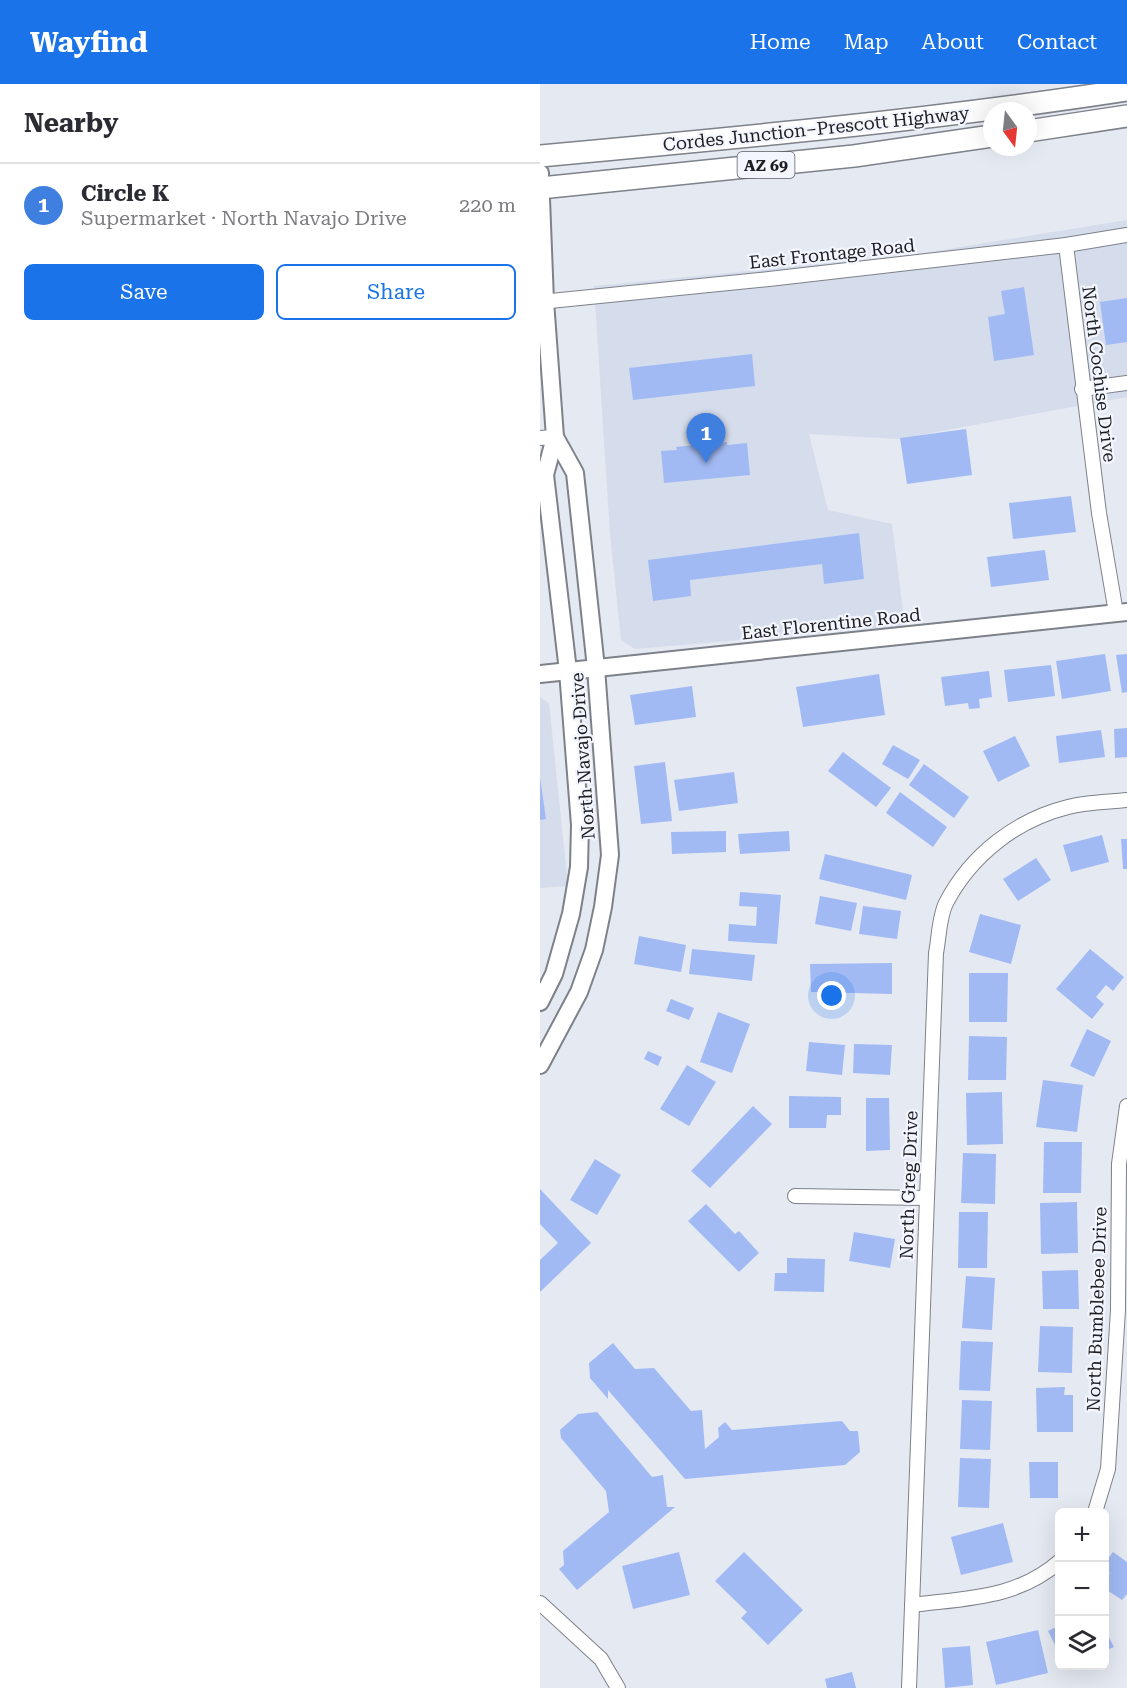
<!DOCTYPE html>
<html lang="en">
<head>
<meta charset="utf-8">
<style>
	body { margin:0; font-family:"Roboto Serif",serif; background:#f2f2f3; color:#2b2b33 }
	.controls { position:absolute; right:18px; bottom:18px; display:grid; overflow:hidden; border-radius:9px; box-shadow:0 6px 24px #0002 }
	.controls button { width:54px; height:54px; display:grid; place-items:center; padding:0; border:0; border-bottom:2px solid #e1e1e2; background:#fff; color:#2b2b33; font:30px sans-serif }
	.compass { position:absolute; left:443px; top:18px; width:54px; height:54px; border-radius:50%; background:#fff; box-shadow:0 6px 24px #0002; rotate:165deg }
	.you { position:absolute; left:292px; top:912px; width:21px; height:21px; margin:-15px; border:4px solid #fff; border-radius:50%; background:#1a73e8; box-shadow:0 0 0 9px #1a73e833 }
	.badge { display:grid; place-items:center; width:39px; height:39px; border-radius:50%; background:#1a73e8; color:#fff; font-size:20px; font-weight:700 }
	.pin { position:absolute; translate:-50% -50px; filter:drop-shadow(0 2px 3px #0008) }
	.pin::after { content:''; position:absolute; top:32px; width:21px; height:18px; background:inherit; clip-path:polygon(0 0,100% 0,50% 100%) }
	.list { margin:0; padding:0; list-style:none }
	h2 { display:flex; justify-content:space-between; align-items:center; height:78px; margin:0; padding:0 24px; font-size:26px }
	h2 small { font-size:20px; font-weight:400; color:#7c7c81 }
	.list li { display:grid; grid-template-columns:39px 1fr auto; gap:18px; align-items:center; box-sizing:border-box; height:84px; padding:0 24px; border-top:2px solid #e1e1e2 }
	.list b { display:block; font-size:22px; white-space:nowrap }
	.list p { margin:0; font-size:20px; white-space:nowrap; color:#7c7c81 }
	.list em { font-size:20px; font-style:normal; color:#7c7c81 }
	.actions { display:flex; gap:12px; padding:18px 24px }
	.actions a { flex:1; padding:14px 0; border:2px solid #1a73e8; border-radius:9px; text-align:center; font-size:21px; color:#1a73e8 }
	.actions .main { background:#1a73e8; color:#fff }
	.icon { flex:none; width:33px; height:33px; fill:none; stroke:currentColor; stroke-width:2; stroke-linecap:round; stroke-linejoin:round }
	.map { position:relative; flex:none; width:587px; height:1604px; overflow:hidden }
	header { display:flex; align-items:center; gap:36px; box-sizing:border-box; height:84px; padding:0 30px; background:#1a73e8; color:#fff }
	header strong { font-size:28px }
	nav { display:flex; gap:33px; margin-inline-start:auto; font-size:21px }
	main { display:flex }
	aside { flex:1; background:#fff }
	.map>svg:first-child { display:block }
	.built { fill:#d5dcec }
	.building { fill:#a2baf4 }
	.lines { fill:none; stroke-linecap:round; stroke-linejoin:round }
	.minor-casing { stroke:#7d8189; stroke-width:16 }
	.tertiary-casing { stroke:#7d8189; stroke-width:20 }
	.primary-casing { stroke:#7d8189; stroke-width:24 }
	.minor { stroke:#fff; stroke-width:14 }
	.tertiary { stroke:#fff; stroke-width:16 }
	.primary { stroke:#fff; stroke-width:21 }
	.labels { text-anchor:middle; stroke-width:4.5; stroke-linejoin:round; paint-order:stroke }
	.shield { fill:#f3f6fe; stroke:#5d5f64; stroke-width:1.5 }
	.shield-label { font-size:16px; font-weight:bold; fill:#1d1e22 }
	.street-label { font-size:18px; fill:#1d1e22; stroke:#f3f6fe }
</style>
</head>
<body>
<header>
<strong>Wayfind</strong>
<nav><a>Home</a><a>Map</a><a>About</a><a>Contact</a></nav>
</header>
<main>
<aside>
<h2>Nearby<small></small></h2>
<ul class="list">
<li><span class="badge" style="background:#3f7fe0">1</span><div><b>Circle K</b><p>Supermarket · North Navajo Drive</p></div><em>220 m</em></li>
</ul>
<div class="actions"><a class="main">Save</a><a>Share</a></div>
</aside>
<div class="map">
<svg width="587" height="1604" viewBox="0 0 587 1604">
	<rect width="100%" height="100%" fill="#e5e9f2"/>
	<g class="built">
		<path d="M587,136V313L358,355L269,350L288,426L352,440L365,542L95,565L81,556L70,450L54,202L371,171Z"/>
		<path d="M0,613L9,619L28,802L0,804Z"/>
	</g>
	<g class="building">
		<path d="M484,203L494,271L454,277L448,233L465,230L461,207Z"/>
		<path d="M587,214V258L566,261L560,218Z"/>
		<path d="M212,270L215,302L93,316L89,284Z"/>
		<path d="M426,345L432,391L367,400L360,354Z"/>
		<path d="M187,358V361L207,359L210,391L124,399L121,367L137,366L136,363Z"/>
		<path d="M531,412L536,448L473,455L469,419Z"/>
		<path d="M319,449L324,495L284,500L282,480L150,496L151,512L113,517L108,476Z"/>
		<path d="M505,466L509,496L451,503L447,473Z"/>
		<path d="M565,570L571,607L522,615L516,577Z"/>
		<path d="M587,570V608L582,609L576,571Z"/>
		<path d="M511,581L515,612L468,618L464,586Z"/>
		<path d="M449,587L452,613L439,615L440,624L429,625L428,619L405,622L401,593Z"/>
		<path d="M339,590L345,631L263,643L256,603Z"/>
		<path d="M152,602L156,633L95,641L90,611Z"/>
		<path d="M587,644V673L575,674L574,645Z"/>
		<path d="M561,646L565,673L519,679L516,652Z"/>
		<path d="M475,652L490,682L458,698L443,667Z"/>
		<path d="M353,661L380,676L368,695L342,680Z"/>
		<path d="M303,668L351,704L336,723L288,687Z"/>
		<path d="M125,678L132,737L101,740L94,682Z"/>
		<path d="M384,680L429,713L414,734L369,701Z"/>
		<path d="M194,688L198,719L139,727L134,696Z"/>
		<path d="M0,693L6,735L0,736Z"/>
		<path d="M360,708L407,743L393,763L346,729Z"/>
		<path d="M186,747V768L132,770L131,748Z"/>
		<path d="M249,747L250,767L200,770L198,750Z"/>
		<path d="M562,751L569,778L531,788L523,761Z"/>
		<path d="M581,755H587V785H583Z"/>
		<path d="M285,770L372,791L366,816L279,795Z"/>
		<path d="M496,774L511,796L478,817L463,795Z"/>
		<path d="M200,808L241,811L237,860L188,857L189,840L216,842L217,823L199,822Z"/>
		<path d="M280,812L317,819L311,847L275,840Z"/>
		<path d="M323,822L361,827L357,855L319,850Z"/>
		<path d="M440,830L481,841L471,880L429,868Z"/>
		<path d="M99,852L146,861L141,888L94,880Z"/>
		<path d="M152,865L215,871L212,897L149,890Z"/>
		<path d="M550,865L584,893L573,907L566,901L556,913L564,920L552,935L516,905Z"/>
		<path d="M352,879V910L271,908L270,880Z"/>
		<path d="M429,889H468L467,938H429Z"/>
		<path d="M131,915L154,924L149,936L126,927Z"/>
		<path d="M178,928L210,940L192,989L160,978Z"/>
		<path d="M547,945L571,957L554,993L530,982Z"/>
		<path d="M429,952L467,953L466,996H428Z"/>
		<path d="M269,958L305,961L302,991L266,987Z"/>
		<path d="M314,960L352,961L350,991L313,989Z"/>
		<path d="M108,967L122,973L118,982L104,975Z"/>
		<path d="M147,981L176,998L149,1042L120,1025Z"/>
		<path d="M503,996L543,1001L537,1048L496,1043Z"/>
		<path d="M462,1008L463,1060L427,1061L426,1009Z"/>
		<path d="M249,1012L301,1013V1031H287L286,1044H249Z"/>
		<path d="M326,1014H349L350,1066L326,1067Z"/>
		<path d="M213,1022L232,1040L170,1104L151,1087Z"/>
		<path d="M504,1058H542L541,1109H503Z"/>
		<path d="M423,1069L456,1070L455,1120L421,1119Z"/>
		<path d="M55,1075L81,1091L57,1131L30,1116Z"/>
		<path d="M0,1105L51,1159L0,1208V1176L18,1159L0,1140Z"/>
		<path d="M537,1118L538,1169L501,1170L500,1119Z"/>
		<path d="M166,1120L195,1150L199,1147L219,1169L199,1188L148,1137Z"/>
		<path d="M419,1128H448L447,1184H418Z"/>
		<path d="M314,1148L355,1155L350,1184L309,1177Z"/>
		<path d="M247,1174L285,1175L284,1208L234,1207L235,1189H247Z"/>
		<path d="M538,1186L539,1225H503L502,1187Z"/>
		<path d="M426,1192L455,1194L452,1246L422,1244Z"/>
		<path d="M500,1242L533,1243L532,1289L498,1288Z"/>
		<path d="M421,1257L453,1258L450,1307L419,1306Z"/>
		<path d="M73,1259L95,1285L114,1284L151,1327L162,1326L165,1365L179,1353L178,1344L185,1338L192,1346L302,1337L310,1347H318L320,1368L305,1381L145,1395L68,1306V1315L50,1294L49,1279Z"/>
		<path d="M525,1303L524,1311H533V1348H497L496,1304Z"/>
		<path d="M422,1316L452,1317L450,1366L420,1365Z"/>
		<path d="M57,1328L112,1393L123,1391L127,1423H135L37,1506L19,1485L24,1481L23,1467L69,1428L66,1407L21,1354L20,1346L38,1330Z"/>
		<path d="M420,1374L451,1375L449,1424L418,1423Z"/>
		<path d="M489,1378H518V1414H490Z"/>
		<path d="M463,1439L473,1478L421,1491L411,1453Z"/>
		<path d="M139,1468L150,1511L93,1525L82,1482Z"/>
		<path d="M204,1468L263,1526L228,1561L201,1534L207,1528L175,1497Z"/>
		<path d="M573,1468L587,1478V1510L582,1516L564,1504V1495L570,1489L564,1485V1480Z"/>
		<path d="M520,1541V1571L508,1547Z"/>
		<path d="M564,1544L574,1563L564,1567Z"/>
		<path d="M498,1546L508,1589L456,1601L446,1558Z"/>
		<path d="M430,1562L433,1601L405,1604L402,1564Z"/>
		<path d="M312,1588L316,1604H287L285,1595Z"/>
	</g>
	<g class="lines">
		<g class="minor-casing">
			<g id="minor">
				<path d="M526,161L559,429L576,529"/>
				<path d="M0,218L229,195L526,161L587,151"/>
				<path d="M542,305L587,299"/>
				<path d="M0,354L15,353"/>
				<path d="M255,1112L386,1114"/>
				<path d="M555,1428L568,1385L578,1226L579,1080L587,1022"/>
				<path d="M0,1519L61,1575L78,1604"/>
				<path d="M372,1521C426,1514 477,1515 520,1477"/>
				<path d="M369,1604L396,869C399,854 399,833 406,819C431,771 476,736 528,723C546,718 568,718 587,716"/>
			</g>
		</g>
		<g class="tertiary-casing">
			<g id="tertiary">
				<path d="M0,89L5,217L15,353L5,391L28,587L40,741L39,783L31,830L14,890L0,918"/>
				<path d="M0,590L587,528"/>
				<path d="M0,981L39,908L54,866L63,823L70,771L56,584L35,389L15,353"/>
			</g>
		</g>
		<g class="primary-casing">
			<g id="primary">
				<path d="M488,47L587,32"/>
				<path d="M0,72C196,54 392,36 587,6"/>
				<path d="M0,104L314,72L452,52"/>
			</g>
		</g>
		<use href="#minor" class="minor"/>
		<use href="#tertiary" class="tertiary"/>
		<use href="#primary" class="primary"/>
	</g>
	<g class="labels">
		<rect class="shield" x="197.5" y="68" width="57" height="26" rx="4.5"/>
		<g class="shield-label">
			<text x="226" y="87">AZ 69</text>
		</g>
		<g class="street-label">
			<text transform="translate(276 45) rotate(-6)" y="6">Cordes Junction–Prescott Highway</text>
			<text transform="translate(292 170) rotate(-6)" y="6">East Frontage Road</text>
			<text transform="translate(559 290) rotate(83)" y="6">North Cochise Drive</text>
			<text transform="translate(291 540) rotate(-6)" y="6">East Florentine Road</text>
			<text transform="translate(43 672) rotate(-94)" y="6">North Navajo Drive</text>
			<text transform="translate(369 1101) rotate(-88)" y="6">North Greg Drive</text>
			<text transform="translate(557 1225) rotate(-88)" y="6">North Bumblebee Drive</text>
		</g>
	</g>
</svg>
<div class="controls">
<button>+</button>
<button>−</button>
<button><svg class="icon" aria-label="layers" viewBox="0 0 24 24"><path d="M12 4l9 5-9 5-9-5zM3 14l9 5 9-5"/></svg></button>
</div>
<svg class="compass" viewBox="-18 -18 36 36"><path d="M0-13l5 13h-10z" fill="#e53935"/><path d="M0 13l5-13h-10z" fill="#7c7c81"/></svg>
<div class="you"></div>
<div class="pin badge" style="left:166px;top:379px;background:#3f7fe0">1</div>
</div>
</main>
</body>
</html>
